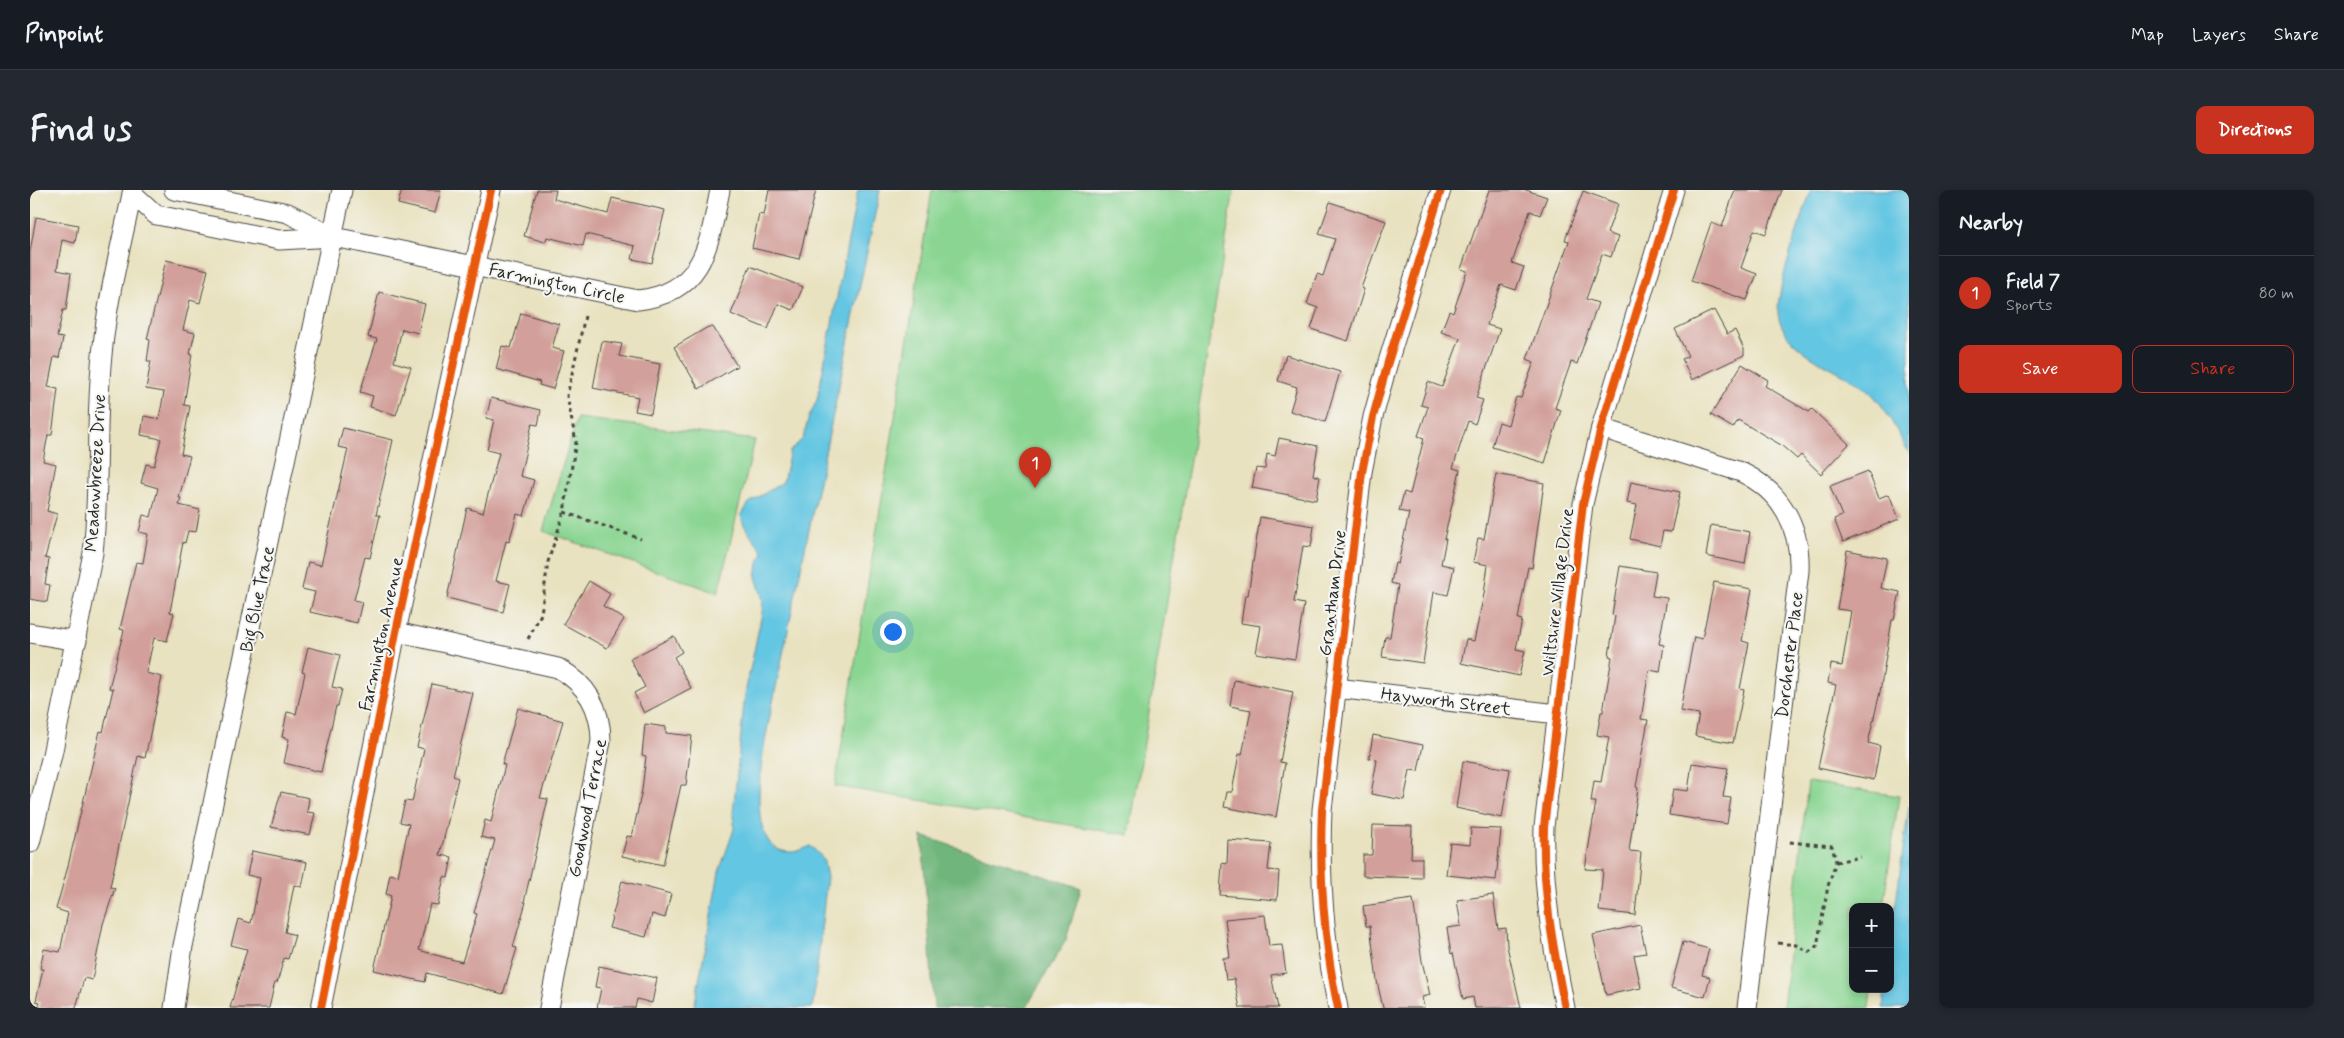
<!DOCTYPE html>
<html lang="en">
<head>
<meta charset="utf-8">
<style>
	body { margin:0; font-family:Mynerve,sans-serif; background:#242831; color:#f1f3f6 }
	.controls { position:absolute; right:15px; bottom:15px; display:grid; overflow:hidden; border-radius:10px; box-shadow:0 2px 8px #0003 }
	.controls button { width:45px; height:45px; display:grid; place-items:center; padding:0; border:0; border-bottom:1px solid #363941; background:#171b24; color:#f1f3f6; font:25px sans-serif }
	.you { position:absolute; left:862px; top:441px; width:18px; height:18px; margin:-12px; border:4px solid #fff; border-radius:50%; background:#1a73e8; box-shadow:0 0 0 8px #1a73e833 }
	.badge { display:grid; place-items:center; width:32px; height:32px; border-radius:50%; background:#c8321e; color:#fff; font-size:16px; font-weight:700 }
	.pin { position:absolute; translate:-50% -41px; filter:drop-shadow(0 1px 2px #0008) }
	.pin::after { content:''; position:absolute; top:26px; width:18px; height:15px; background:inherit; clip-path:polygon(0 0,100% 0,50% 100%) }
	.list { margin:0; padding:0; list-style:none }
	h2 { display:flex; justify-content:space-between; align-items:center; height:65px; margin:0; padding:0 20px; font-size:21px }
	h2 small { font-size:16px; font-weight:400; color:#9ea1a6 }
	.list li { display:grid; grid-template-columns:32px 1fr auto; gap:15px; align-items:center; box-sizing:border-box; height:75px; padding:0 20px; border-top:1px solid #363941 }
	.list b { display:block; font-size:19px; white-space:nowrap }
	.list p { margin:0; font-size:16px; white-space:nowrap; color:#9ea1a6 }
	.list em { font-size:16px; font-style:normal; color:#9ea1a6 }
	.actions { display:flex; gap:10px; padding:15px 20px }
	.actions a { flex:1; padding:11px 0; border:1px solid #c8321e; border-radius:10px; text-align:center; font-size:18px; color:#c8321e }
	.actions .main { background:#c8321e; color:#fff }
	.map { position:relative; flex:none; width:1879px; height:818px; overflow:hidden; border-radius:10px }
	header { display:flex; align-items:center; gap:30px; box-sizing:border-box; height:70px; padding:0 25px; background:#171b24; border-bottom:1px solid #363941 }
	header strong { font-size:24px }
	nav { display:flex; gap:28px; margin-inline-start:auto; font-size:18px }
	.intro { display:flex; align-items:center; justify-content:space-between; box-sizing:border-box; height:120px; padding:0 30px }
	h1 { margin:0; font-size:35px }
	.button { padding:12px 22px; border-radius:10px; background:#c8321e; color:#fff; font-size:18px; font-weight:700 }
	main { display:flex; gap:30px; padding:0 30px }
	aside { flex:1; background:#171b24; border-radius:10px; box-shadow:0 2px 8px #0003 }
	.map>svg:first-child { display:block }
	.green { fill:#8ad592; stroke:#5a805e }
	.forest { fill:#6fb67c; stroke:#4d7054 }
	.water { fill:#64c6e2; stroke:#487886 }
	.building { fill:#d29f9a }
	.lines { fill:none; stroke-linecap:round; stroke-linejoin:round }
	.minor-casing { stroke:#484641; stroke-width:21 }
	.path { stroke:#484641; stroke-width:3; stroke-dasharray:4 4; stroke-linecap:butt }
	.minor { stroke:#fff; stroke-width:19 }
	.cycleway-casing { stroke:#f6f6f2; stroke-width:11 }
	.cycleway { stroke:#e8590c; stroke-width:8 }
	.labels { text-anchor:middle; stroke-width:4; stroke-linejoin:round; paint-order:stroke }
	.street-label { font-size:18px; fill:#2b2b2b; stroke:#f6f6f2 }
</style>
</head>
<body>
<header>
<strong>Pinpoint</strong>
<nav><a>Map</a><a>Layers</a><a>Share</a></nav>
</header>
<div class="intro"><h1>Find us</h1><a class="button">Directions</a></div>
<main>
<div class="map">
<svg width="1879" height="818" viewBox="0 0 1879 818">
	<rect width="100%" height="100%" fill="#f6f6f2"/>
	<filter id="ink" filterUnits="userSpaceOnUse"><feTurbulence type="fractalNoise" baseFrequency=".02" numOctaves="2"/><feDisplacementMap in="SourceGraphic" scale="10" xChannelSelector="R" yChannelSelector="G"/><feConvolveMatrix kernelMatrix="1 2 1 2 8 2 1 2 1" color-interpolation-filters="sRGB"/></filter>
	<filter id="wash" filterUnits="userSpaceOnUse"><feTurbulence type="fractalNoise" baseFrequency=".0096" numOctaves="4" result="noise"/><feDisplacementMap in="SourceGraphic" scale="20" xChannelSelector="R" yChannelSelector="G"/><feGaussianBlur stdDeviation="1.12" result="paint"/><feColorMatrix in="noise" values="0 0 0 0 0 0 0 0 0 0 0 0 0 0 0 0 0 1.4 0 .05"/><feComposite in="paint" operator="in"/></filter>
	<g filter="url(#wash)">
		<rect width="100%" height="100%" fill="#e9e2c0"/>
		<g class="green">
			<path d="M902,0H1204L1099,645L805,596Z"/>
			<path d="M547,228L725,250L688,403L513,341Z"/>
			<path d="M1778,592L1869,606L1853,717H1823V799H1841L1839,818H1753Z"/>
		</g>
		<path class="forest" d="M892,646L1051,698L1036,750L996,818H904Z"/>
		<g class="water">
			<path d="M828,0H850L745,502C739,534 704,664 762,662C768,662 775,658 781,656L793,668L797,687L783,813L781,818H664L689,682L704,639L703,623L715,504L732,423L733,410L726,387L728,374L733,363C726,349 714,341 711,326L719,313L753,292L760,261L773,248L779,227L787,210Z"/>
			<path d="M1781,0H1879V263C1866,241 1855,213 1834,197C1807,177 1760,165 1749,129C1742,108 1773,25 1781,0Z"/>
			<path d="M1879,616V818H1853L1855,799H1860V757Z"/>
		</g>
		<g id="blocks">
			<g class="building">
				<path d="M372,0H411L405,23L368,14Z"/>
				<path d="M507,0H526L524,9L578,24L582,8L635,20L622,73L602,69L605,56L556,44L553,56L517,47L515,52L494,46Z"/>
				<path d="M739,0H786L769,69L722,58L729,24L734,25Z"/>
				<path d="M1459,0H1496L1517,7L1510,25L1500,21L1482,73L1494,77L1486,100L1471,95L1457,135L1470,139L1446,208L1453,210L1445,234L1438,231L1423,278L1430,280L1414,349H1416L1411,374L1424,377L1418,405L1404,402L1393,473L1352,467L1355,447H1360L1368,395L1361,393L1365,373L1368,374L1379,323L1369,321L1374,302L1380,304L1394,248L1388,246L1398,217L1391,215L1398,192L1412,197L1430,148L1411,142L1419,121L1423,123L1437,81L1431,79Z"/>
				<path d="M1705,0H1752L1736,44L1724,40L1711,78L1727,84L1717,110L1661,91L1681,33L1692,37Z"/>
				<path d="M1553,1L1588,14L1577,43L1588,47L1581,67L1572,64L1556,109L1568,113L1547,174L1541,172L1525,218L1531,220L1515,273L1462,257L1469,232L1478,235L1486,207L1491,208L1504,172L1497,169L1539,51L1535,50Z"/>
				<path d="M1300,12L1356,31L1331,98L1334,99L1318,151L1281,139L1288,118L1277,114L1287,84L1293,86L1305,49L1289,44Z"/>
				<path d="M6,27L48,35L45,53L32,50L27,80L41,83L36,120H33L27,147L33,148L29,168L24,167L18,197L28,199L22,245H18L13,271L26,274L17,321L27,324L15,368L19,369L15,394L20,395L17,412L0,409V62Z"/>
				<path d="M136,70L178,80L170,113L160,110L153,140L165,143L160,164H162L154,215L160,216L151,264L160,266L149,308H151L149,315L170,320L166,342L158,341L155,353L153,352L140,422L144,423L137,451L124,448L116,483L132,487L115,568L108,566L80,697L85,698L73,734L62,790L54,788L46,818H8L10,812L6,811L13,779H10L14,759L30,762L38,723L26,719L37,680L70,541L73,542L83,499L79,498L94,440L90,439L106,372L113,373L118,344L109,342L113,325L121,327L128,298L111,293L116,274L124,276L131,249L111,245L114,226L129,229L134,202L116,199L121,171H117L120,150L117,149Z"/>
				<path d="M720,76L773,97L763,120L748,114L738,139L701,124Z"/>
				<path d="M349,102L395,114L388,143L372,139L364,172L381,177L366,225L340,217L343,206L330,202L347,149L338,147Z"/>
				<path d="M1684,120L1697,144L1705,140L1714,159V165L1662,190L1652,169L1658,166L1645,139Z"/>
				<path d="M491,123L529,134L522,158L534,161L523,199L509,195L510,192L466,179L472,156L481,158Z"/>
				<path d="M678,137H683L707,176L669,199L644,157Z"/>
				<path d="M572,151L592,154L589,166L630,174L621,224L605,221L608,207L563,198Z"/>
				<path d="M1256,165L1310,182L1295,232L1260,221L1267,197L1248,191Z"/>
				<path d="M1712,174L1738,190L1735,196L1779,222L1782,219L1819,254L1791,284L1771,265L1767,269L1751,255L1708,230L1703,238L1681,225Z"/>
				<path d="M461,208L511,220L508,235L502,234L490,286L504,290L494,326L487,324L479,352L476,351L466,391L480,394L473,422L417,408L437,318L453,323L469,263L457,260L464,230L456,228Z"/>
				<path d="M313,238L363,250L346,325H350L340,368L335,367L324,410L332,412L327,433L280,422L285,402L272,399L278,372L291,375L318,259L308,257Z"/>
				<path d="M1249,248L1288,256L1283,285L1290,287L1286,310L1222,298L1226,278L1235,279L1237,264L1245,266Z"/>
				<path d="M1838,281L1849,308L1859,304L1869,329L1813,352L1804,329L1812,326L1800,296Z"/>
				<path d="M1466,284L1514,293L1502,378L1498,377L1488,429L1492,430L1486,459L1495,461L1489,486L1431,473L1436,449L1444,451L1454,404L1458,375L1443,372L1448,348L1454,349Z"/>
				<path d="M1601,292L1650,302L1641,342L1633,341L1630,356L1600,349L1607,315L1597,313Z"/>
				<path d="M1230,327L1284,336L1281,357L1273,356L1264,412L1274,414L1265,469L1226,463L1231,436L1211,433L1215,405H1218Z"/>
				<path d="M1681,335L1720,342L1715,374L1676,366Z"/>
				<path d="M1817,360L1857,368L1851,398L1870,402L1864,430H1862L1850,502L1838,553L1850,556L1844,590L1788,578L1806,495L1798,493L1801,474L1812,476L1821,421L1807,419Z"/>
				<path d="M1590,376L1626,382L1622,406L1637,408L1629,454L1634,455L1630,482L1619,480L1611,529L1618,530L1606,597L1608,598L1599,661L1611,662L1605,725L1569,721L1573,680L1555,679L1566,612H1561L1564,591L1571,592L1579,547L1567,545L1571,522H1573L1582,467L1579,466L1585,426L1582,425Z"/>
				<path d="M559,391L580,404L573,416L594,429L577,458L533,434Z"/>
				<path d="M1684,392L1722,399L1712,451L1719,453L1710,499L1714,500L1703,553L1665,546L1669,524L1650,521L1664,447L1672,449Z"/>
				<path d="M644,446L652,462L644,467L661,498L614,523L604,503L615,497L600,469Z"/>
				<path d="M278,457L310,465L302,497L312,499L308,516H306L291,582L254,573L259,549L252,547L257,522L266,524L275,483L272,482Z"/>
				<path d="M1204,490L1263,502L1250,572L1255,573L1246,627L1194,617L1197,602H1202L1209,564L1212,565L1221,520L1200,516Z"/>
				<path d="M402,494L443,503L423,586L428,588L410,665L422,667L418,688L414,687L408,715L400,714L389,760L402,764L432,772L447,724L444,723L465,650L451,647L455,630L461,632L475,575L472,574L488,518L533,531L510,608L518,609L494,712H496L483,757L487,758L473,804L397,783L395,792L344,780L361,706L356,704L360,684L368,686L379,634L370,632L375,611L382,612L394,559L387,557Z"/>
				<path d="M615,534L636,537V543L662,546L656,595H651L633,675L592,666L597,646L602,647L612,600L616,566L612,565Z"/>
				<path d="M1343,545L1393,555L1388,581L1380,580L1374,610L1341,604L1347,570L1339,569Z"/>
				<path d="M1433,571L1480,579L1472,628L1426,618Z"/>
				<path d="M1662,573L1698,578L1693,607L1701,608L1697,634L1639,625L1643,599L1658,601Z"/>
				<path d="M251,602L279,608L277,622L285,623L280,645L241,637Z"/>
				<path d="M1343,635L1382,636L1381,668H1392V688L1333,686V665H1342Z"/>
				<path d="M1441,638L1471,639L1466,690L1416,685L1420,653L1440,655Z"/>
				<path d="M1198,650L1241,653L1238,680L1249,681L1247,710L1190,705L1192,673L1197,674Z"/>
				<path d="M222,661L277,672L272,697L264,695L255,742L265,745L258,769L254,768L247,793L245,792L239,818H200L217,759L201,755L208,729L221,733L230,688L217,685Z"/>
				<path d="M592,691L641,704L635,728L622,724L616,747L579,738Z"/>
				<path d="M1463,705L1468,739L1476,738L1477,756L1491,818H1445L1443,807L1433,809L1423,763L1421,764L1417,738L1431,736L1427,710Z"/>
				<path d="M1383,709L1392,771L1400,805L1392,807L1394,818H1353L1347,791L1340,736H1336L1333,716Z"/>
				<path d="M1235,725L1239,756L1252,755L1256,783L1241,785L1248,818H1210L1204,789L1196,790L1193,768H1200L1195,729Z"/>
				<path d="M1610,735L1616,763L1604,765L1611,798L1576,805L1563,745Z"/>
				<path d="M1653,752L1679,759L1672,785L1680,787L1675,807L1641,798Z"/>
				<path d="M569,776L627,788L622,813L607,809L605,818H567L571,798L565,797Z"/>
			</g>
		</g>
	</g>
	<g filter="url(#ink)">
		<use href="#blocks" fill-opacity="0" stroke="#484641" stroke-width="1"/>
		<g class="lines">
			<g class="minor-casing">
				<g id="minor">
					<path d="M144,0L258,23L302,46"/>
					<path d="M102,3L126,25L132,26L249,50L304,47L608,110C674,103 679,54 690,0"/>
					<path d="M1571,238L1711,282C1751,301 1771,337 1769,381L1717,818"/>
					<path d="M366,442L528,478C557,494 571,518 571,551L519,818"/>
					<path d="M0,443L47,451"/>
					<path d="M1306,498L1527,524"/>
					<path d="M0,653L22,565L63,363C70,297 65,231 72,165C77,109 91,55 103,0"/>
					<path d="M144,818L153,756L312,0"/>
					<path d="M291,818L366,442L461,0"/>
					<path d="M1308,818C1294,752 1289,688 1292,620L1332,282L1343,227L1358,172L1411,0"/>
					<path d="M1535,818C1523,757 1512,699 1514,637L1553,314L1571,238L1644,0"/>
				</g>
			</g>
			<g class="path">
				<path d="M555,126L537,206L546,252L534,322L611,349"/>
				<path d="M498,449L511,424L518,372L534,322"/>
				<path d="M1806,672L1830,667"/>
				<path d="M1748,753L1766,755L1779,762L1787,756L1798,696L1806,672L1802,656L1759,652"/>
			</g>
			<use href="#minor" class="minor"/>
			<g class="cycleway-casing">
				<g id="cycleway">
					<path d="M291,818L366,442L461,0"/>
					<path d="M1308,818C1294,752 1289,688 1292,620L1332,282L1343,227L1358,172L1411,0"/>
					<path d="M1535,818C1523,757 1512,699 1514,637L1553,314L1571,238L1644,0"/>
				</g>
			</g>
			<use href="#cycleway" class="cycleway"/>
		</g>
	</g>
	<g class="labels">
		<g class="street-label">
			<text transform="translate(527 93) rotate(12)" y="6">Farmington Circle</text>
			<text transform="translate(65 283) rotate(-87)" y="6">Meadowbreeze Drive</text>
			<text transform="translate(1527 402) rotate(-83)" y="6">Wiltshire Village Drive</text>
			<text transform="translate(1302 403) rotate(-83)" y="6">Grantham Drive</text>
			<text transform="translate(227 409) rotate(-78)" y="6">Big Blue Trace</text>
			<text transform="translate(351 444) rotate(-78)" y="6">Farmington Avenue</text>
			<text transform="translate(1759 465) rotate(-83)" y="6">Dorchester Place</text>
			<text transform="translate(1416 511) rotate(7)" y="6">Hayworth Street</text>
			<text transform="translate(557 618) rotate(-79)" y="6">Goodwood Terrace</text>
		</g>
	</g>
</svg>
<div class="controls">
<button>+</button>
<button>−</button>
</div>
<div class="you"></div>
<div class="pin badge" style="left:1005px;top:298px">1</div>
</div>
<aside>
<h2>Nearby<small></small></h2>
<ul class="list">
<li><span class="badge">1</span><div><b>Field 7</b><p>Sports</p></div><em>80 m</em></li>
</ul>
<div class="actions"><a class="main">Save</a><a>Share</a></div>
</aside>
</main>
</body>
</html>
